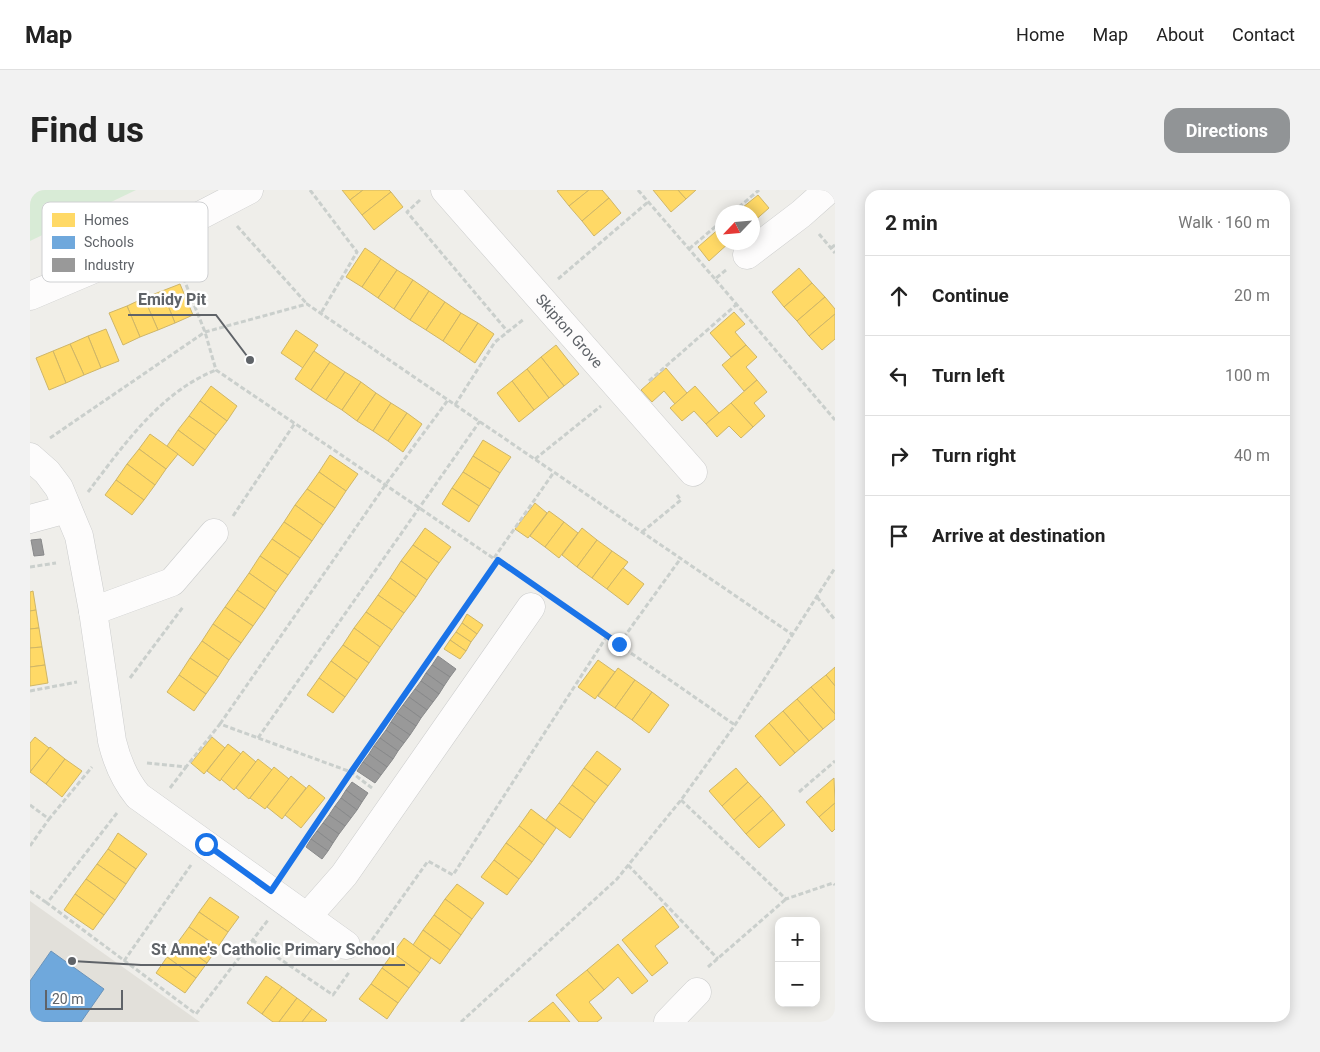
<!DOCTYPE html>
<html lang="en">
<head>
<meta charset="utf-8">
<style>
	body { margin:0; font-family:Roboto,sans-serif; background:#f2f2f2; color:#222 }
	.controls { position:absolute; right:15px; bottom:15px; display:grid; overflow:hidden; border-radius:10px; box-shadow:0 2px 12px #0003 }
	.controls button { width:45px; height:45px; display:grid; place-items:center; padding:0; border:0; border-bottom:1px solid #e0e0e0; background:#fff; color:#222; font:25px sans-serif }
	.compass { position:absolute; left:685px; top:15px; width:45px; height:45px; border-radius:50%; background:#fff; box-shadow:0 2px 12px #0003; rotate:244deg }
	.scale { position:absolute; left:15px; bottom:12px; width:78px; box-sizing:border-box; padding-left:5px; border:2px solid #5f6368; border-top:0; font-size:14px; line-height:18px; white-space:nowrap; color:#5f6368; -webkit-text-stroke:4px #fff; paint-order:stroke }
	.stop { position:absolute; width:15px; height:15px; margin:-11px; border:4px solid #1a73e8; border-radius:50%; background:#fff }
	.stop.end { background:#1a73e8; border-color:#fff; box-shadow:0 1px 5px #0008 }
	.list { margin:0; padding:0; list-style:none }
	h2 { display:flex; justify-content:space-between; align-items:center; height:65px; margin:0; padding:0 20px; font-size:21px }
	h2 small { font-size:16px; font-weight:400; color:#767676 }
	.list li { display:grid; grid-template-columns:32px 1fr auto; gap:15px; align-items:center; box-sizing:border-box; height:80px; padding:0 20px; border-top:1px solid #e0e0e0 }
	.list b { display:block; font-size:19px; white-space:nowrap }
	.list em { font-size:16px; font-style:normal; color:#767676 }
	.icon { flex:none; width:28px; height:28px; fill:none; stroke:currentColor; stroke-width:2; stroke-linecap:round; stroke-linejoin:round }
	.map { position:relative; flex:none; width:805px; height:832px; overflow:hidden; border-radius:15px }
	header { display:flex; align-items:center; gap:30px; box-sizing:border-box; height:70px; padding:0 25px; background:#fff; border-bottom:1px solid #e0e0e0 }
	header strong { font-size:24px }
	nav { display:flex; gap:28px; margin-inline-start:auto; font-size:18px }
	.intro { display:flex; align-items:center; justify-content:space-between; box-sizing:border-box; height:120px; padding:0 30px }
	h1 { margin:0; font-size:35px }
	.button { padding:12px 22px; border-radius:15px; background:#919496; color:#fff; font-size:18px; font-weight:700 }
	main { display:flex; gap:30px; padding:0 30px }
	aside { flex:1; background:#fff; border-radius:15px; box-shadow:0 2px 12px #0003 }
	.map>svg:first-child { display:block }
	.education { fill:#e2e0da }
	.green { fill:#d8ebd6 }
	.homes { fill:#ffd966; stroke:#cfb667 }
	.schools { fill:#6fa8dc; stroke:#6a93b9 }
	.industry { fill:#999; stroke:#88898a }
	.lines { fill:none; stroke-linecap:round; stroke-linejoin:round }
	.minor-casing { stroke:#cbcccc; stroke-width:29 }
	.path { stroke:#cacfcc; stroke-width:3; stroke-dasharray:5 2.5; stroke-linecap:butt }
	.minor { stroke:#fdfcfc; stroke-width:28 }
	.route { stroke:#1a73e8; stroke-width:6 }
	.labels { text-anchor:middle; stroke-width:5; stroke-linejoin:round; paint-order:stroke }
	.street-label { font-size:15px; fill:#5f6368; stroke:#fff }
	.key { fill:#fff; stroke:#cfd0d2; stroke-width:1 }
	.key-label { font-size:14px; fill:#5f6368 }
	.leader { fill:none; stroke:#5f6368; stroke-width:2 }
	.callout-dot { fill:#5f6368; stroke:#fff; stroke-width:2 }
	.callout-label { font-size:16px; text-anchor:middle; font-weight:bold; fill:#5f6368; stroke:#fff; stroke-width:5; stroke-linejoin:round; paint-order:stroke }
</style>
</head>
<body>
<header>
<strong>Map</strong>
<nav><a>Home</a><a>Map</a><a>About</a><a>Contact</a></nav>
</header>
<div class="intro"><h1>Find us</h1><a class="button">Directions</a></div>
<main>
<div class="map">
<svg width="805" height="832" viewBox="0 0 805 832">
	<rect width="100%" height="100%" fill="#efeeea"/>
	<path class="education" d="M0,711L170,832H0Z"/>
	<path class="green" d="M0,0H106L0,51Z"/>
	<g class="homes">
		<path d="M312,0H333L320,10Z"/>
		<path d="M333,0H359L361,2L332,25L320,10Z"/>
		<path d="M529,0H559L539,16L527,1Z"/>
		<path d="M559,0H572L579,8L552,31L539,16Z"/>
		<path d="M623,0H648L656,9L641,22Z"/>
		<path d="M648,0H666L656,9Z"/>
		<path d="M361,2L373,17L344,40L332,25Z"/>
		<path d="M728,5L739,18L722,33V22H707Z"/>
		<path d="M579,8L591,23L564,46L552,31Z"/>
		<path d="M692,36V52H700L679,71L668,57Z"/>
		<path d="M335,58L351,69L332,97L316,87Z"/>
		<path d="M351,69L367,80L348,108L332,97Z"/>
		<path d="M769,78L782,93L754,117L742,102Z"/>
		<path d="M367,80L383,90L364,119L348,108Z"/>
		<path d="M383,90L399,101L380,130L364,119Z"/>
		<path d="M782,93L795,107L767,131L754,117Z"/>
		<path d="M150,94L163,125L145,133L132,101Z"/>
		<path d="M132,101L145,133L128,140L114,108Z"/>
		<path d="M399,101L415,112L396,140L380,130Z"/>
		<path d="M795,107L805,119V124L779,146L767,131Z"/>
		<path d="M114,108L128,140L110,147L97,116Z"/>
		<path d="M415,112L431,123L413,151L396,140Z"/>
		<path d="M97,116L110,147L93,155L79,123Z"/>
		<path d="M704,122L715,134L705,142L716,155L701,167L680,143Z"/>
		<path d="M431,123L448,133L429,162L413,151Z"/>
		<path d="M805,124V149L792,160L779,146Z"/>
		<path d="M448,133L464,144L445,173L429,162Z"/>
		<path d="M76,139L89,171L71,178L58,146Z"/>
		<path d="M266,140L288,155L273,178L251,163Z"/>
		<path d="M58,146L71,178L54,185L40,154Z"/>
		<path d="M40,154L54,185L36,193L23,161Z"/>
		<path d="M526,155L549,184L534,196L511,167Z"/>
		<path d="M716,155L727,167L716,177L727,190L714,201L692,175Z"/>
		<path d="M23,161L36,193L19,200L6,168Z"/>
		<path d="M284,161L300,172L281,200L265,189Z"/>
		<path d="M511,167L534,196L519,208L497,179Z"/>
		<path d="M300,172L315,182L296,210L281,200Z"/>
		<path d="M636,178L657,203L645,214L634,201L622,212L611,200Z"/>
		<path d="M497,179L519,208L504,220L482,191Z"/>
		<path d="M315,182L331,192L312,220L296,210Z"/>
		<path d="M727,190L737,202L724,213L735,226L723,237L701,213Z"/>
		<path d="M482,191L504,220L489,232L467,203Z"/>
		<path d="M331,192L346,203L327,231L312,220Z"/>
		<path d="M181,196L207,216L197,231L170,211Z"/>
		<path d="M665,196L689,223L676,234L664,221L652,231L640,218Z"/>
		<path d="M346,203L361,213L343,241L327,231Z"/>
		<path d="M170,211L197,231L186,245L159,226Z"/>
		<path d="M361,213L377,223L358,251L343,241Z"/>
		<path d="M701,213L723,237L711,248L699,236L687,247L676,234Z"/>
		<path d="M377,223L392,234L373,262L358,251Z"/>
		<path d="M159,226L186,245L175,260L148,240Z"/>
		<path d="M148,240L175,260L163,276L137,256Z"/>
		<path d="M120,244L148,264L136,279L109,259Z"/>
		<path d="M453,250L481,267L470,283L443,266Z"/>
		<path d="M109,259L136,279L125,295L97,274Z"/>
		<path d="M300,265L328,284L316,301L289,282Z"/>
		<path d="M443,266L470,283L460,299L433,282Z"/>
		<path d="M97,274L125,295L114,310L86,290Z"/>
		<path d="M289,282L316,301L305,318L277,299Z"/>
		<path d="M433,282L460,299L449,316L422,298Z"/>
		<path d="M86,290L114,310L102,325L75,305Z"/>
		<path d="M422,298L449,316L439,332L412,314Z"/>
		<path d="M277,299L305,318L293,335L265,315Z"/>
		<path d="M505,313L517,323L498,348L485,339Z"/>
		<path d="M265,315L293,335L282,351L254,332Z"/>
		<path d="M519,321L534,332L515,357L500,346Z"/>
		<path d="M254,332L282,351L270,368L242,349Z"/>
		<path d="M534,332L548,343L529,368L515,357Z"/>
		<path d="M395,338L421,357L409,373L383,355Z"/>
		<path d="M552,338L567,350L547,377L532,365Z"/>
		<path d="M242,349L270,368L258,385L230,366Z"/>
		<path d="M567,350L582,361L562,388L547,377Z"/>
		<path d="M383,355L409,373L397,390L371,371Z"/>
		<path d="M582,361L598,372L577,399L562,388Z"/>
		<path d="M230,366L258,385L246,402L219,383Z"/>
		<path d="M371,371L397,390L386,407L360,388Z"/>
		<path d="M593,378L614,394L598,415L577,399Z"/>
		<path d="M219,383L246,402L235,419L207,400Z"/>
		<path d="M360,388L386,407L374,423L348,405Z"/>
		<path d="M207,400L235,419L223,436L195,417Z"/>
		<path d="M3,401L6,420L0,421V402Z"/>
		<path d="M348,405L374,423L362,440L336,422Z"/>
		<path d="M195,417L223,436L211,453L183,434Z"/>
		<path d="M6,420L9,438L0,439V421Z"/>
		<path d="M336,422L362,440L350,457L324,438Z"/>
		<path d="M437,424L453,435L447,444L432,433Z"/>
		<path d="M432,433L447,444L441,452L426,442Z"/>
		<path d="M183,434L211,453L199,470L172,451Z"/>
		<path d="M9,438L12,457L0,458V439Z"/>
		<path d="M324,438L350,457L339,473L313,455Z"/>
		<path d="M426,442L441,452L436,461L420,450Z"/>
		<path d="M420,450L436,461L430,469L414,459Z"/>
		<path d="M172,451L199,470L188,487L160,468Z"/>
		<path d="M313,455L339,473L327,490L301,471Z"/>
		<path d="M12,457L15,475L0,477V458Z"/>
		<path d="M160,468L188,487L176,504L149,485Z"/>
		<path d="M568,470L585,482L565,509L548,497Z"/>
		<path d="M301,471L327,490L315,507L289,488Z"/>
		<path d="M15,475L18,493L0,496V477Z"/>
		<path d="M805,477V496L796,485Z"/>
		<path d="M588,478L605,490L585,518L568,506Z"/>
		<path d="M149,485L176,504L164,521L137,502Z"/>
		<path d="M796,485L805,496V524L781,497Z"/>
		<path d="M289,488L315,507L303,523L277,505Z"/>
		<path d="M605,490L622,502L602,530L585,518Z"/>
		<path d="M781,497L805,524V529L793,539L767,509Z"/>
		<path d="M622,502L639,515L619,543L602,530Z"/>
		<path d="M767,509L793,539L779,551L753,521Z"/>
		<path d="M753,521L779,551L765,563L739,533Z"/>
		<path d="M739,533L765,563L750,576L725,546Z"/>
		<path d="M5,547L19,558L0,582V553Z"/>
		<path d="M182,547L195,558L174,584L161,573Z"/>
		<path d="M198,554L211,564L190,591L177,581Z"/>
		<path d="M20,557L35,569L16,594L0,582Z"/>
		<path d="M213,561L226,572L204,600L191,589Z"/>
		<path d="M567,561L591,579L578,596L554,578Z"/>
		<path d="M35,569L52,581L32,607L16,594Z"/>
		<path d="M228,569L242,580L219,609L206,598Z"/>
		<path d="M244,577L259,589L235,619L220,608Z"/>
		<path d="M554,578L578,596L565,613L542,595Z"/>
		<path d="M706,578L718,592L692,616L679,601Z"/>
		<path d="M261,586L276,598L252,629L237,617Z"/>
		<path d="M804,588L805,613L789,627L776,612Z"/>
		<path d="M718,592L731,606L704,630L692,616Z"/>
		<path d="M279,595L295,608L271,638L255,625Z"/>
		<path d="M542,595L565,613L553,630L529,613Z"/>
		<path d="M731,606L743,620L716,644L704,630Z"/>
		<path d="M529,613L553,630L540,648L516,630Z"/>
		<path d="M805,613V639L802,642L789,627Z"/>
		<path d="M501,619L526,638L514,655L489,636Z"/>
		<path d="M743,620L755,635L729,658L716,644Z"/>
		<path d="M489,636L514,655L502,672L476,653Z"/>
		<path d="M88,643L117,664L106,679L78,659Z"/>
		<path d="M476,653L502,672L489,689L464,670Z"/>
		<path d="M78,659L106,679L96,694L67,674Z"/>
		<path d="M464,670L489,689L477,705L451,687Z"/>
		<path d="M67,674L96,694L85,710L56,689Z"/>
		<path d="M56,689L85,710L74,725L45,704Z"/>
		<path d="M427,694L454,713L442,729L415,709Z"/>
		<path d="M45,704L74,725L63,740L34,720Z"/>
		<path d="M180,707L209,727L198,742L169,722Z"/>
		<path d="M415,709L442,729L431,745L404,725Z"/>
		<path d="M633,716L649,737L625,756L638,773L622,786L592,750Z"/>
		<path d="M169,722L198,742L188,757L159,737Z"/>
		<path d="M404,725L431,745L420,760L393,740Z"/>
		<path d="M159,737L188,757L177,773L148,752Z"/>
		<path d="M393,740L420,760L410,774L383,755Z"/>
		<path d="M374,748L401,768L390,783L363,763Z"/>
		<path d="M148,752L177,773L166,788L137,767Z"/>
		<path d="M588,754L618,791L602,804L588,787L574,800L557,780Z"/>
		<path d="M363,763L390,783L379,798L352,778Z"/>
		<path d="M137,767L166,788L155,803L126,783Z"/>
		<path d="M352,778L379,798L368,813L341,794Z"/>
		<path d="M557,780L574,800L559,812L572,828L567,832H549L526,805Z"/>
		<path d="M236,786L252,797L232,824L217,813Z"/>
		<path d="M341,794L368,813L357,829L329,809Z"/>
		<path d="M252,797L267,808L249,832H243L232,824Z"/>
		<path d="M267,808L282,819L272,832H249Z"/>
		<path d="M523,812L540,832H498Z"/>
		<path d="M282,819L297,830L295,832H272Z"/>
	</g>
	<path class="schools" d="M21,761L74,799L51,832H0V791Z"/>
	<g class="industry">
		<path d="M11,349L14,365L4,366L1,350Z"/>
		<path d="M408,466L426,479L420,487L402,475Z"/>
		<path d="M402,475L420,487L414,496L396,483Z"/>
		<path d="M396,483L414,496L409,504L391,491Z"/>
		<path d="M391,491L409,504L403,512L385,499Z"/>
		<path d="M385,499L403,512L397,520L379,507Z"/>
		<path d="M379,507L397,520L391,528L373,515Z"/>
		<path d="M373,515L391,528L386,536L367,523Z"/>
		<path d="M367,523L386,536L380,545L361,532Z"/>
		<path d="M361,532L380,545L374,553L356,540Z"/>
		<path d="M356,540L374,553L368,561L350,548Z"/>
		<path d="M350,548L368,561L363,569L344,556Z"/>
		<path d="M344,556L363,569L357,577L339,564Z"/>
		<path d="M339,564L357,577L351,585L333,572Z"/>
		<path d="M333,572L351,585L345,593L327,581Z"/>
		<path d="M322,592L338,603L332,612L316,600Z"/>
		<path d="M316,600L332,612L327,620L311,608Z"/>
		<path d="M311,608L327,620L321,628L305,616Z"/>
		<path d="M305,616L321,628L315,636L299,625Z"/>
		<path d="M299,625L315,636L309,644L293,633Z"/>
		<path d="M293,633L309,644L303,653L287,641Z"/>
		<path d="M287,641L303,653L298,661L281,649Z"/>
		<path d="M281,649L298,661L292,669L276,657Z"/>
	</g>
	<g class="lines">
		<g class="minor-casing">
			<g id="minor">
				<path id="s1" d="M415,0L663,282"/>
				<path d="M717,65L771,24L798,0"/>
				<path d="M0,106L85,70L219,0"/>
				<path d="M0,267L17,282L29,298L49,346L63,421L82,551C87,572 94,589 108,606L316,755"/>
				<path d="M0,329L37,319"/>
				<path d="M63,421L142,392L184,343"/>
				<path d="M277,727L314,685L501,417"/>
				<path d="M638,832L667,802"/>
			</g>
		</g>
		<g class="path">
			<path d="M280,0L327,62L291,123"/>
			<path d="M608,0L685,89"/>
			<path d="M390,10L377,22L478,142"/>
			<path d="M703,22L729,0"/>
			<path d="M207,36L277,114"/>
			<path d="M789,44L805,63"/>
			<path d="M801,58L805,55"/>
			<path d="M659,59L692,31"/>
			<path d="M145,67L175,142L186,180L497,391"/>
			<path d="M696,80L685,89L805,230"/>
			<path d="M528,89L618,12"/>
			<path d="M619,191L707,114"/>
			<path d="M425,215L465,152L494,129"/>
			<path d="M20,248L175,142L277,114L763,445"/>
			<path d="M505,269L571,216"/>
			<path d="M58,302C93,256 130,202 186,180"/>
			<path d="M203,326L265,233"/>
			<path d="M612,342L651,310L647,305"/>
			<path d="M464,368L524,282"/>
			<path d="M0,377L26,373"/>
			<path d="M787,407L805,430"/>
			<path d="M527,412L705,535"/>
			<path d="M589,454L651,368"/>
			<path d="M100,488L153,417"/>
			<path d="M0,501L47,492"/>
			<path d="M190,534L356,294L418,210"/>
			<path d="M228,548L450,231"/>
			<path d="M117,573L156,577L190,534L321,582L342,598"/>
			<path d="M140,598L156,577"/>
			<path d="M769,602L805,571"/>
			<path d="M651,610L756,709L803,693L805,695"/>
			<path d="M0,615L19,629L62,577"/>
			<path d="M87,623L17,713L166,824L238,730"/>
			<path d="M0,656L19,629"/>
			<path d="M598,675L688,769"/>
			<path d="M255,680L468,370"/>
			<path d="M0,701L17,713"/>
			<path d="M222,750L303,805L320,781"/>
			<path d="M342,750L398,671L423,685L577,446"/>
			<path d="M94,771L161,675"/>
			<path d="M678,777L756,709"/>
			<path d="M431,832L587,689L651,610L705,535L805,378"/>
		</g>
		<use href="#minor" class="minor"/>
	</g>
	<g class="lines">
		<path class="route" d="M176,654L241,701L321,582L468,370L589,454"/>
	</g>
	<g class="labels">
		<g class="street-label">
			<text dy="5" stroke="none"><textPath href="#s1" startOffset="188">Skipton Grove</textPath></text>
		</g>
	</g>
	<rect x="12" y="12" width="166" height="80" rx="8" class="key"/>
	<rect x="22" y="23" width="23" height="14" fill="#ffd966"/>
	<rect x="22" y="46" width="23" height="13" fill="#6fa8dc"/>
	<rect x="22" y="68" width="23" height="14" fill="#999"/>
	<g class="key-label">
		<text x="54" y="35">Homes</text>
		<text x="54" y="57">Schools</text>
		<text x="54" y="80">Industry</text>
	</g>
	<path class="leader" d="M220 170L186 125H98M42 771L111 775H375"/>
	<g class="callout-dot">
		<circle cx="220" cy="170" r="5"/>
		<circle cx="42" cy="771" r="5"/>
	</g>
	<g class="callout-label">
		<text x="142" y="115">Emidy Pit</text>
		<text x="243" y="765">St Anne's Catholic Primary School</text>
	</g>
</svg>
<div class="controls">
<button>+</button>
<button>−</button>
</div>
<svg class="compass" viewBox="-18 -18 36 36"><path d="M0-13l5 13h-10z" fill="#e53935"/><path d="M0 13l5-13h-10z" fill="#767676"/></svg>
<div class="scale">20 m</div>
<div class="stop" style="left:176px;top:654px"></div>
<div class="stop end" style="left:589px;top:454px"></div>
</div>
<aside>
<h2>2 min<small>Walk · 160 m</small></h2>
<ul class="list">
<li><svg class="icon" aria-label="ahead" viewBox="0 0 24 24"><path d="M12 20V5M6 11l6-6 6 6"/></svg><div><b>Continue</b></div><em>20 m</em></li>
<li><svg class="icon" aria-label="left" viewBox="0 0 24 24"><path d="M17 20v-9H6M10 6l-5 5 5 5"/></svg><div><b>Turn left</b></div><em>100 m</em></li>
<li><svg class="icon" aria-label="right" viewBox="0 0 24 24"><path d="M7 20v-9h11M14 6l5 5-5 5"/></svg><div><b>Turn right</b></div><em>40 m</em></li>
<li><svg class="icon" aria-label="arrive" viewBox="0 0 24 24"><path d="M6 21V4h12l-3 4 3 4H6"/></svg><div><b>Arrive at destination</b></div></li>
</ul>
</aside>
</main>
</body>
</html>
